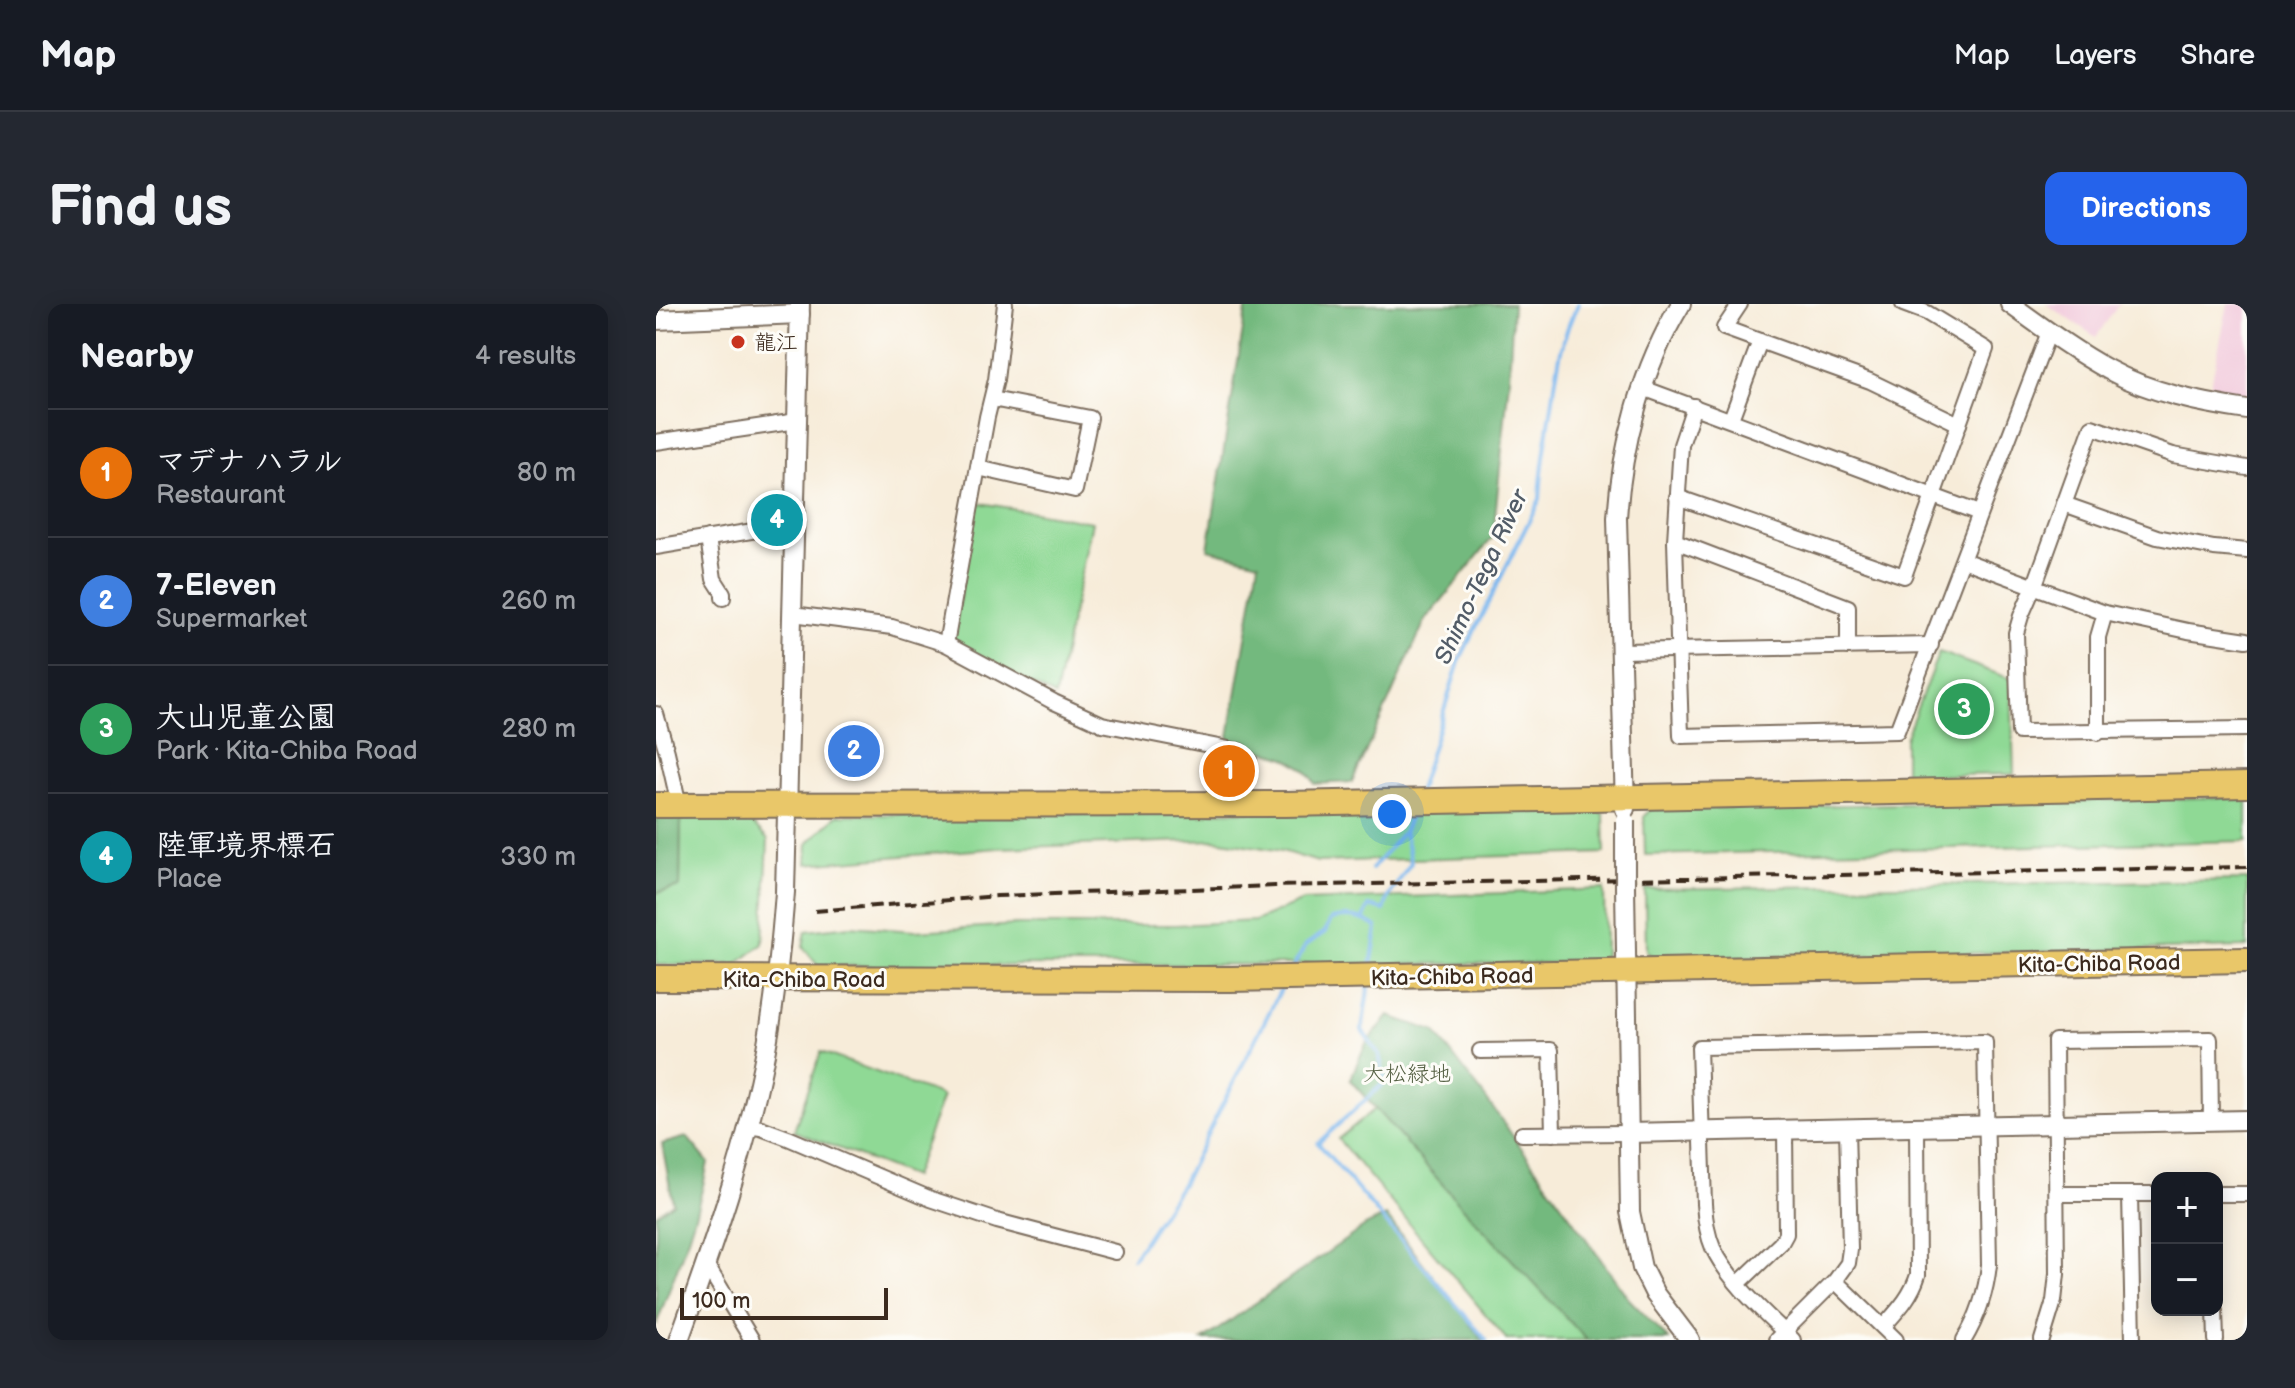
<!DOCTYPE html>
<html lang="en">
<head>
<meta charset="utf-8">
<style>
	body { margin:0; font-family:"Balsamiq Sans","Klee One",sans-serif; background:#242831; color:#f1f3f6 }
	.controls { position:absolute; right:24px; bottom:24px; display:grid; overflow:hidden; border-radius:16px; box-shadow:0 4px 20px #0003 }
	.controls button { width:72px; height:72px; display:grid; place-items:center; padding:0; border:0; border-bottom:2px solid #363941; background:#171b24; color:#f1f3f6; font:40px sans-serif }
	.scale { position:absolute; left:24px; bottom:20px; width:208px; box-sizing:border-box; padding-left:8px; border:4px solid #3b2a1e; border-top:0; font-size:22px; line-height:28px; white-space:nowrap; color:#3b2a1e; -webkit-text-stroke:6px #fdfcf7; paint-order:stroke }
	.you { position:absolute; left:736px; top:510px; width:28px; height:28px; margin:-20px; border:6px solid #fff; border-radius:50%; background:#1a73e8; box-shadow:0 0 0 12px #1a73e833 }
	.badge { display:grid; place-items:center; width:52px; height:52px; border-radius:50%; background:#2563eb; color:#fff; font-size:26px; font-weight:700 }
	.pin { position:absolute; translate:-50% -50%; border:4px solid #fff; box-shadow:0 2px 8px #0006 }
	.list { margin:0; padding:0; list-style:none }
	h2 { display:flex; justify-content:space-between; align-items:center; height:104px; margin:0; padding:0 32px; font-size:34px }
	h2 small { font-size:26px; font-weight:400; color:#9ea1a6 }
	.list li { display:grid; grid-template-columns:52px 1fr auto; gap:24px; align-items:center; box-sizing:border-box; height:128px; padding:0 32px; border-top:2px solid #363941 }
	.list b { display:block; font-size:30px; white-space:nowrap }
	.list p { margin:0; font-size:26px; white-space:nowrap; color:#9ea1a6 }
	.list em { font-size:26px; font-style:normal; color:#9ea1a6 }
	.map { position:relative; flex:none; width:1591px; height:1036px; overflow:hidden; border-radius:16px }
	header { display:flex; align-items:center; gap:48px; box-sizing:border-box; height:112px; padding:0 40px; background:#171b24; border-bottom:2px solid #363941 }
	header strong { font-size:38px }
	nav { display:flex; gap:44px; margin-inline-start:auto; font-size:28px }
	.intro { display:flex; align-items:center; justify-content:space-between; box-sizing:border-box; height:192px; padding:0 48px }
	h1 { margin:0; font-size:56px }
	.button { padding:20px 36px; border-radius:16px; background:#2563eb; color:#fff; font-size:28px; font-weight:700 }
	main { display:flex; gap:48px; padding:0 48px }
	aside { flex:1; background:#171b24; border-radius:16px; box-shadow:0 4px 20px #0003 }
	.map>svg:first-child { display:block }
	.built { fill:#f3cfdf }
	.green { fill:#8fd995; stroke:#65825a; stroke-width:2 }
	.forest { fill:#73b97e; stroke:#57724e; stroke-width:2 }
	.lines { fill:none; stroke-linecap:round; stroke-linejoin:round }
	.stream { stroke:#7db8ef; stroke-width:4 }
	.minor-casing { stroke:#7d6e5f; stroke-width:18 }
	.tertiary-casing { stroke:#7d6e5f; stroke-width:22 }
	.trunk-casing { stroke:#7d6e5f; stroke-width:28 }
	.minor { stroke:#fff; stroke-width:14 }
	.tertiary { stroke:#fff; stroke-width:18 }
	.trunk { stroke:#e9c769; stroke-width:24 }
	.rail { stroke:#3b2a1e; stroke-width:4; stroke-dasharray:12 6; stroke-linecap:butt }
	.tertiary-bridge-casing { stroke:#7d6e5f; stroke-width:22; stroke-linecap:butt }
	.tertiary-bridge { stroke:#fff; stroke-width:18 }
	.poi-dot { fill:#c8321e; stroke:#fdfcf7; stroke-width:3 }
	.labels { text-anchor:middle; stroke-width:6; stroke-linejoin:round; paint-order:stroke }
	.poi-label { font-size:22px; fill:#3b2a1e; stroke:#fdfcf7; text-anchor:start }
	.street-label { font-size:22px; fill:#3b2a1e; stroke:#fdfcf7 }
	.park-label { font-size:22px; fill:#545f42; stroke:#fdfcf7 }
	.water-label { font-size:24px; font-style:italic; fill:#525c67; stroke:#fdfcf7 }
</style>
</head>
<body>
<header>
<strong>Map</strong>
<nav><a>Map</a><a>Layers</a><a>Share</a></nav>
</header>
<div class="intro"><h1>Find us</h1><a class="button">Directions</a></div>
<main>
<aside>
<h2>Nearby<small>4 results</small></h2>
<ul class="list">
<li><span class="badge" style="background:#e8710a">1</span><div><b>マデナ ハラル</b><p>Restaurant</p></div><em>80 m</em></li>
<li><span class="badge" style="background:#3f7fe0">2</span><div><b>7-Eleven</b><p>Supermarket</p></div><em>260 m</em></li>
<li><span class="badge" style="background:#2e9e5b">3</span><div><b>大山児童公園</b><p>Park · Kita-Chiba Road</p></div><em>280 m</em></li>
<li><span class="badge" style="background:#0f9aa8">4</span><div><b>陸軍境界標石</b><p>Place</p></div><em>330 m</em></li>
</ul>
</aside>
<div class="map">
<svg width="1591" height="1036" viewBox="0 0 1591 1036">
	<rect width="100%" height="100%" fill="#fdfcf7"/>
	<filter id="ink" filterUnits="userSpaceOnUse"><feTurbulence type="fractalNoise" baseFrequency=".0125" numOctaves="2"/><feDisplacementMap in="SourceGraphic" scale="16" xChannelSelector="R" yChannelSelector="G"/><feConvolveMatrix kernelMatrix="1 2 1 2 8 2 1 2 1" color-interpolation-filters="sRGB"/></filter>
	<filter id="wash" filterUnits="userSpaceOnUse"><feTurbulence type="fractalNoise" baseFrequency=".006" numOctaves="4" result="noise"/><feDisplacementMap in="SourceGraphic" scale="32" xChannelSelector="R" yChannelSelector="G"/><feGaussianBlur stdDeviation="1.8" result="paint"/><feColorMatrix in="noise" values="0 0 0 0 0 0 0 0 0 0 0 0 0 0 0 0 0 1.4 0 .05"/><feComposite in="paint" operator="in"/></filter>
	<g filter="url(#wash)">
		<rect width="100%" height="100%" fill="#f7ecd9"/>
		<g class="built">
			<path d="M1390,0H1463L1440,33Z"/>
			<path d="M1572,0H1591V93L1554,85Z"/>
		</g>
		<g class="green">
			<path d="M319,198L436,218L399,392L296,340Z"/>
			<path d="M1283,348L1355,375L1358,470L1249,472V435Z"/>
			<path d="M1591,493V537L989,551L988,512L995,505Z"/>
			<path d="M939,504L948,511L949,549L662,558L626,547L560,536L342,544L151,560L152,539L181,511Z"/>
			<path d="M25,512L91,514L112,536L107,640L81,660L0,661V589L24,583Z"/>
			<path d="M1591,576V643L1000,656L990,647L989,585Z"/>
			<path d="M948,585L949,651L940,659L162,662L147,643L150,627L194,622L258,627L362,621H520L599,617L647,597Z"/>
			<path d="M165,748L287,792L257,873L138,827Z"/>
			<path d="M766,767L942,1036H851L682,835Z"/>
		</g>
		<g class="forest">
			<path d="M591,0H857L853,76L837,233L769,317L696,478L659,480C645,450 601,446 572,438L603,258L552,245Z"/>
			<path d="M0,512H25L24,583L0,589Z"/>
			<path d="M733,712L778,727L829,793L973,995L1013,1036H931L810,907L694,776L709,741Z"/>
			<path d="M31,833L52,858C42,914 20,968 0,1021V910L17,899L6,840Z"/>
			<path d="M730,912L827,1036H547L709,922Z"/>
		</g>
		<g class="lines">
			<g class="stream">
				<path d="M762,489L804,355L884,195C885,164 891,133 896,102C901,66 905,32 922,0"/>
				<path d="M716,565L748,527L756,505"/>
				<path d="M708,614L713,602L728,606L733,592L755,559L748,527"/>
				<path d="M636,665L650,641L669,628L675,615C693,611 706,613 721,623L715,663"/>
				<path d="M713,679L706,726L723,751L729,778L662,839L830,1036"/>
				<path d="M477,954L526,880L626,683"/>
			</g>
		</g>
	</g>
	<g filter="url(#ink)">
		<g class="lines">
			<g class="minor-casing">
				<g id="minor">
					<path d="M1084,0L1068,24L1214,77L1303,120"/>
					<path d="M987,84L1323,209"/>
					<path d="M1038,102L1025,141L1019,237L1025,432L1241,427L1393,28"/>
					<path d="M1075,115L1104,37"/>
					<path d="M0,138L141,117"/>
					<path d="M322,164L419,186L434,114L336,95"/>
					<path d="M1591,164L1517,151L1436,123L1381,275L1365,312L1360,329L1363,428L1591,425"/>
					<path d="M1021,193L1248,272L1330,45L1271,9L1247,0"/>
					<path d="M1408,200L1501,233L1558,244L1591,247"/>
					<path d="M52,234L58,275L67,289V294"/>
					<path d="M1019,237L1192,303V343"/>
					<path d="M0,243L138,220"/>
					<path d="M1307,256L1449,309L1532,327L1591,336"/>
					<path d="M137,310L236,323L290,340L398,398L446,420L583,447L593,456L585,501"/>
					<path d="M290,340L331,113L340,76L349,0"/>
					<path d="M965,347L1275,341"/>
					<path d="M0,410L11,448L23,501"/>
					<path d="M1442,429V333L1449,309"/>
					<path d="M824,747L895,746L897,830"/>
					<path d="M91,822L105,824L132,834L275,895L341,917L459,948"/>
					<path d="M866,830L971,829"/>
					<path d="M1401,890H1501"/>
					<path d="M1474,890L1477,1036"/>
					<path d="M1561,890H1591"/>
					<path d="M50,960L96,1036"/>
					<path d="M1179,977L1240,1036"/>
					<path d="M1082,980L1125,939L1130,930L1129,825"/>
					<path d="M1559,1006L1560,1036"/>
					<path d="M1227,1023C1242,1006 1255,993 1262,971L1261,823"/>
					<path d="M1120,1036L1179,977L1192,959L1194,945L1191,824"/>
					<path d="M1137,1036C1109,1009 1074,979 1057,944C1051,930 1049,915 1048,900L1043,743L1329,738L1333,961C1330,988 1322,1013 1308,1036"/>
					<path d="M1386,1036L1398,997L1401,970L1399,737L1554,735L1555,817"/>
				</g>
			</g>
			<g class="tertiary-casing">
				<g id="tertiary">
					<path d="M1354,0C1386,23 1418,47 1453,66C1495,89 1545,99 1591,106"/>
					<path d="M0,16L144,10"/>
					<path d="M969,505L961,214C966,140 986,64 1025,0"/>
					<path d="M969,582L974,908L986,964L999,990L1034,1036"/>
					<path d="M971,829L1591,816"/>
					<path d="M23,1036C57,941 91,845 110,745C120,693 125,641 129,588L144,0"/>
				</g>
			</g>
			<g class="trunk-casing">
				<g id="trunk">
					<path d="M0,501L630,500L1591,481"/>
					<path d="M0,674L574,675L1591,656"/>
				</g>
			</g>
			<use href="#minor" class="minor"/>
			<use href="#tertiary" class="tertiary"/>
			<use href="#trunk" class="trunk"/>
			<path class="rail" d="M159,607L341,592L619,582L1591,563"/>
			<g class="tertiary-bridge-casing">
				<path id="tertiary-bridge" d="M969,517V582"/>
			</g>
			<use href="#tertiary-bridge" class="tertiary-bridge"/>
		</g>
	</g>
	<circle class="poi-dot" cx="82" cy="38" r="8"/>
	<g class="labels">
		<g class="poi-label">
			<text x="98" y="46">龍江</text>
		</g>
		<g class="street-label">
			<text transform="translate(1443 659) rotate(-1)" y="8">Kita-Chiba Road</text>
			<text transform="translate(796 672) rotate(-1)" y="8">Kita-Chiba Road</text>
			<text x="148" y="683">Kita-Chiba Road</text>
		</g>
		<g class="park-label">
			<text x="751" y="777">大松緑地</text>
		</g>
		<g class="water-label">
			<text transform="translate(825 273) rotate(-65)" y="8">Shimo-Tega River</text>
		</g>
	</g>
</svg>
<div class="controls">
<button>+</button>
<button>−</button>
</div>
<div class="scale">100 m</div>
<div class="you"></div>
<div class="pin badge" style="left:573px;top:467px;background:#e8710a">1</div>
<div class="pin badge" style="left:198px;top:447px;background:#3f7fe0">2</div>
<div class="pin badge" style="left:1308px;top:405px;background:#2e9e5b">3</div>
<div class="pin badge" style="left:121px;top:216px;background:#0f9aa8">4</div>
</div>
</main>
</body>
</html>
